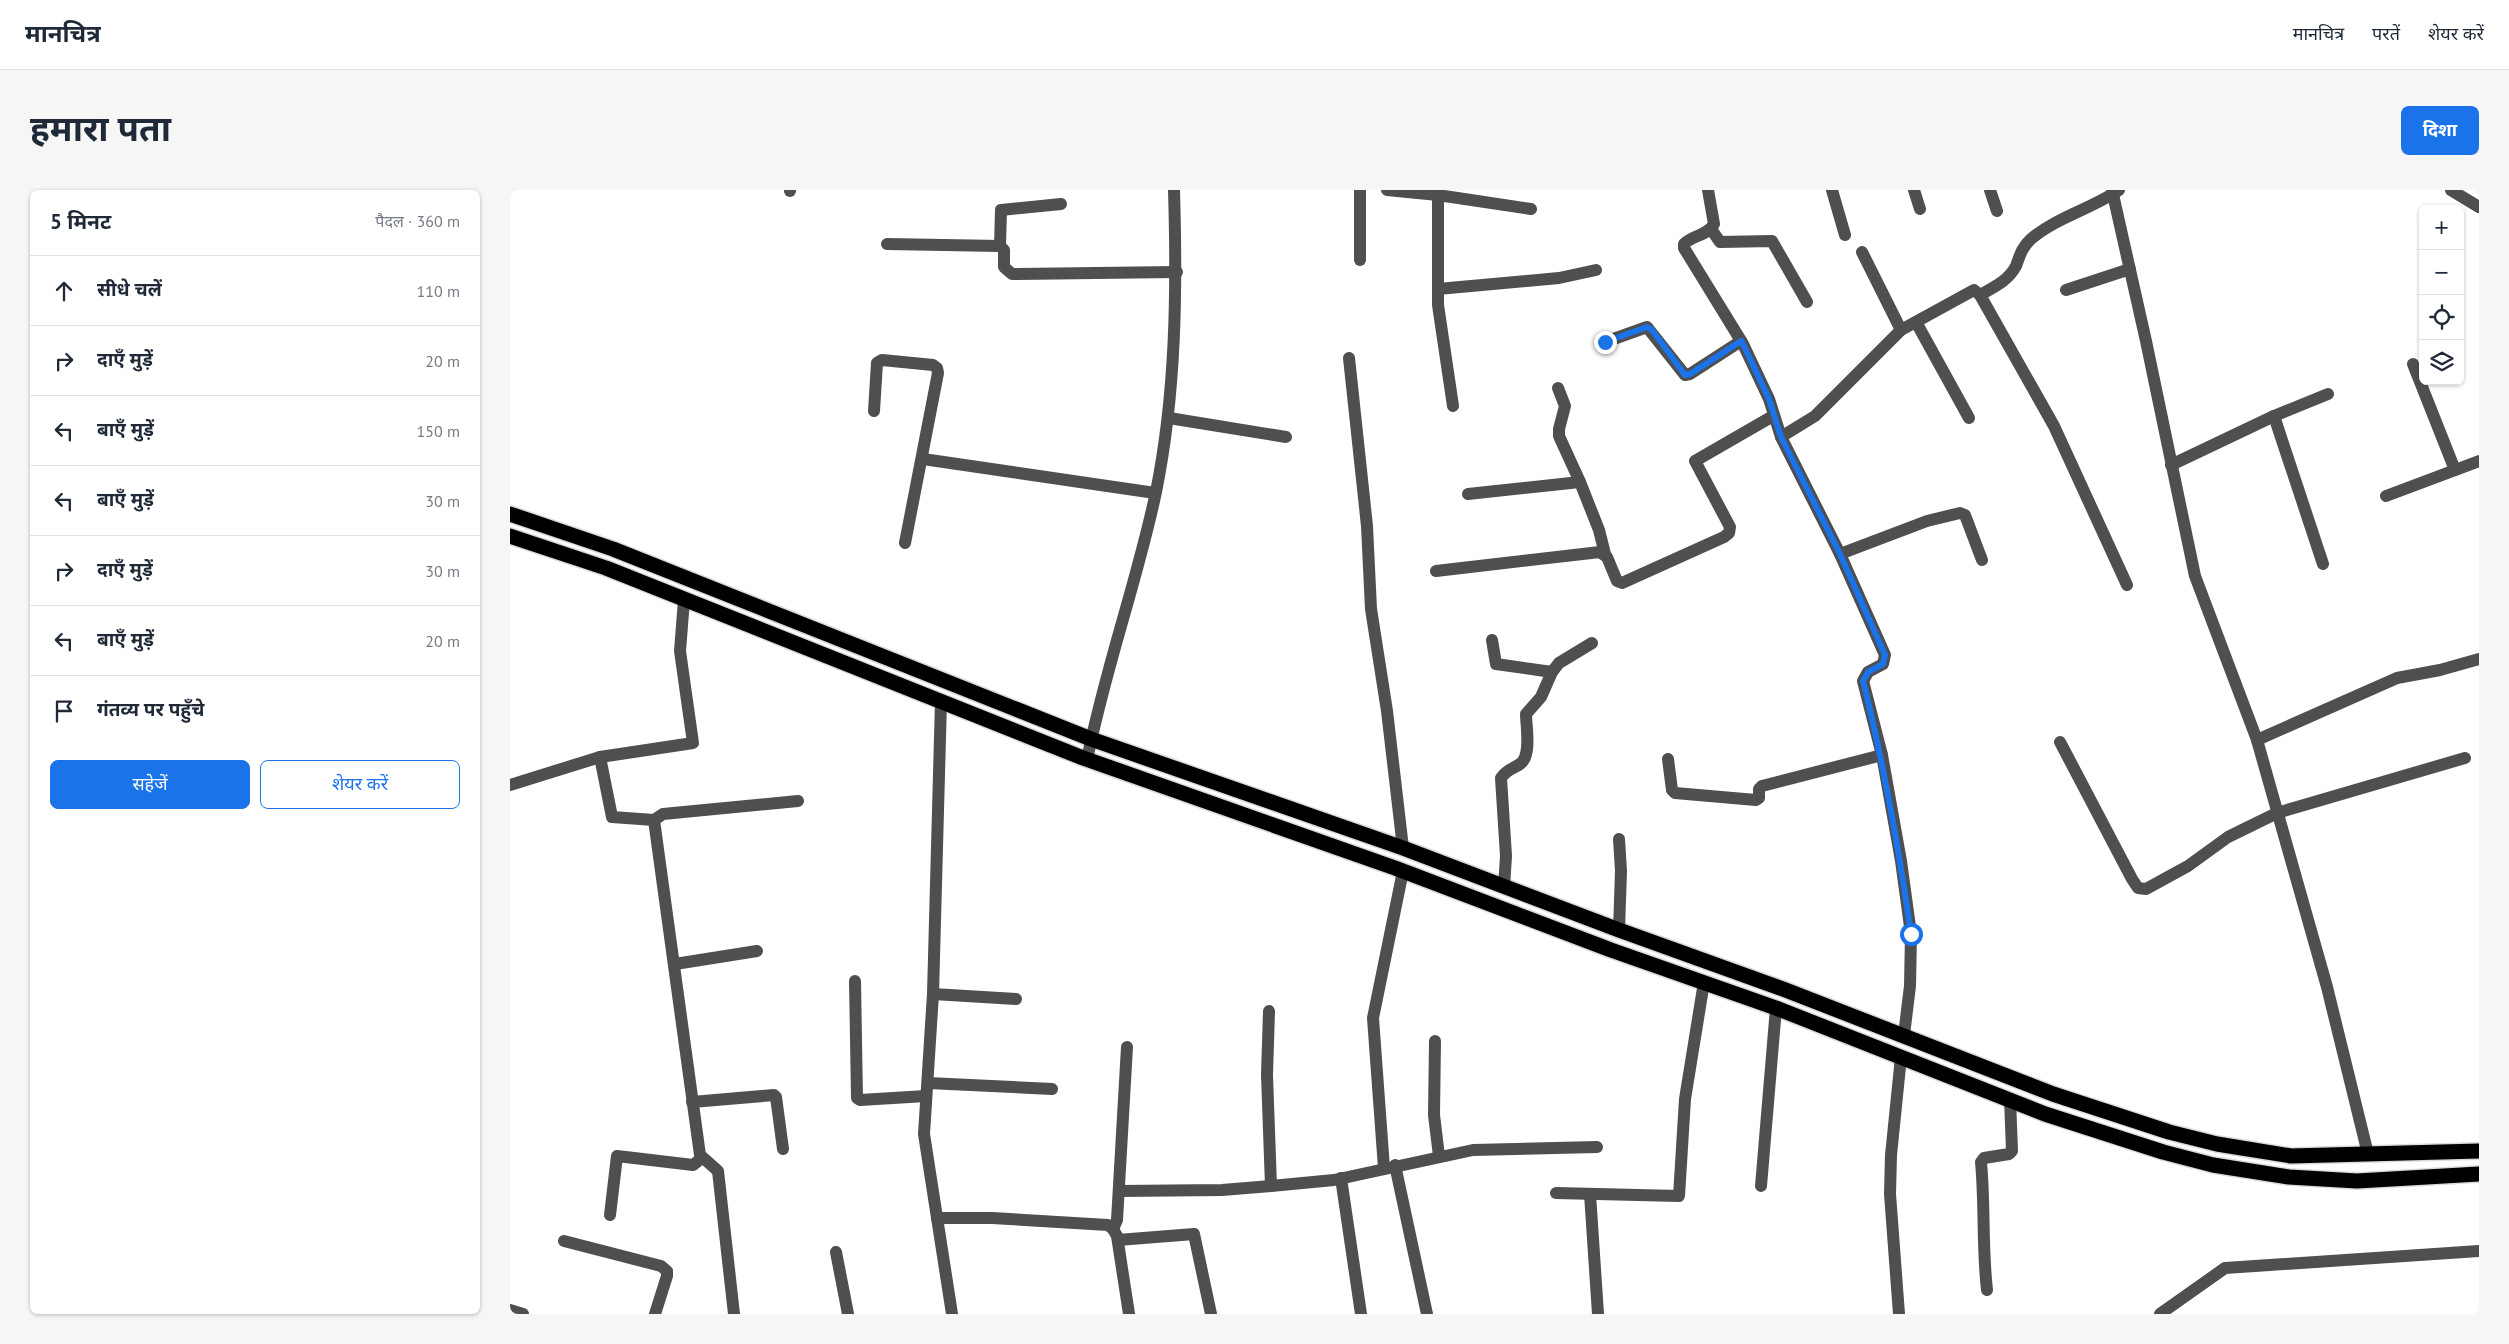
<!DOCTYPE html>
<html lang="hi">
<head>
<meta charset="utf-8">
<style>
	body { margin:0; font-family:"PT Sans","Noto Sans Devanagari",sans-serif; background:#f6f6f7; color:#1f2937 }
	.controls { position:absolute; right:15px; top:15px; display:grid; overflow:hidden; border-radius:8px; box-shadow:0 1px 4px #0004 }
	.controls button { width:45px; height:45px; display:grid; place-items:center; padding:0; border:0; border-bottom:1px solid #e0e1e3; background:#fff; color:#1f2937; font:25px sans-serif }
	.stop { position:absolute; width:15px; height:15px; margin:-11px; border:4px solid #1a73e8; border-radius:50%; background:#fff }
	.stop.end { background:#1a73e8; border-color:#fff; box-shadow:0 1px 5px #0008 }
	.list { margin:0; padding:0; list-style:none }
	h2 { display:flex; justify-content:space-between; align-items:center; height:65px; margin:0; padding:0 20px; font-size:21px }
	h2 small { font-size:16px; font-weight:400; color:#747a83 }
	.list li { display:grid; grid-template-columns:32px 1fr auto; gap:15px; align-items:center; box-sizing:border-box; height:70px; padding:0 20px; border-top:1px solid #e0e1e3 }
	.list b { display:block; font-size:19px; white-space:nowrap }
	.list em { font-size:16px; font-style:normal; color:#747a83 }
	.actions { display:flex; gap:10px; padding:15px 20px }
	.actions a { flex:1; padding:11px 0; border:1px solid #1a73e8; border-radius:8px; text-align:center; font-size:18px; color:#1a73e8 }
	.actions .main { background:#1a73e8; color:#fff }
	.icon { flex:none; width:28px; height:28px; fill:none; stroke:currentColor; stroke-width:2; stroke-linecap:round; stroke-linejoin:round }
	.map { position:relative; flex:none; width:1969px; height:1124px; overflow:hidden; border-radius:8px }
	header { display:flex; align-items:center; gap:30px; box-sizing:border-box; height:70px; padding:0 25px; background:#fff; border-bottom:1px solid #e0e1e3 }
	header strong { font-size:24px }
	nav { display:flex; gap:28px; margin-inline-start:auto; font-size:18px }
	.intro { display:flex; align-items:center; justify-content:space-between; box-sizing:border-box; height:120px; padding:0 30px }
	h1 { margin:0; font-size:35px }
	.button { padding:12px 22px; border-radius:8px; background:#1a73e8; color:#fff; font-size:18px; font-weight:700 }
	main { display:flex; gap:30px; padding:0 30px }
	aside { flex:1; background:#fff; border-radius:8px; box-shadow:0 1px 4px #0004 }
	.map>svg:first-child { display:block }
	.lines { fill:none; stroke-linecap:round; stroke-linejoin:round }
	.highway-casing { stroke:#dbdbdb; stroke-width:18 }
	.minor { stroke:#4f4f4f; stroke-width:12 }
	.highway { stroke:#000; stroke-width:15 }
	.route { stroke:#1a73e8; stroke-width:6 }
</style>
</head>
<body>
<header>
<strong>मानचित्र</strong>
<nav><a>मानचित्र</a><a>परतें</a><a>शेयर करें</a></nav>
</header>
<div class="intro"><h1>हमारा पता</h1><a class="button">दिशा</a></div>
<main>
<aside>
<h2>5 मिनट<small>पैदल · 360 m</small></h2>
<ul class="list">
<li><svg class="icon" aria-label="ahead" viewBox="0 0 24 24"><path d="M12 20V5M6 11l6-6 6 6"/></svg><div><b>सीधे चलें</b></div><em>110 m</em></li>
<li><svg class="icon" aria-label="right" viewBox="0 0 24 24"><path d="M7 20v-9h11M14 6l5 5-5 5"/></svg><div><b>दाएँ मुड़ें</b></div><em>20 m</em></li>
<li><svg class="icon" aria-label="left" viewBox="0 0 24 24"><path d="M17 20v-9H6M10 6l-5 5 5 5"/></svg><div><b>बाएँ मुड़ें</b></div><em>150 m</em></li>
<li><svg class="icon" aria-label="left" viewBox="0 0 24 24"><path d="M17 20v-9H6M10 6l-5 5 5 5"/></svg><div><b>बाएँ मुड़ें</b></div><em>30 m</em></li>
<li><svg class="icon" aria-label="right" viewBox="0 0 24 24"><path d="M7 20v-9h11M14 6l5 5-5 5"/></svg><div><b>दाएँ मुड़ें</b></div><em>30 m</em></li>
<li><svg class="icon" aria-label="left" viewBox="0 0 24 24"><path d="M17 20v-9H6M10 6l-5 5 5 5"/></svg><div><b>बाएँ मुड़ें</b></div><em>20 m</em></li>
<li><svg class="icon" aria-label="arrive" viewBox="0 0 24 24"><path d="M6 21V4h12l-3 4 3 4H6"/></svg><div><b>गंतव्य पर पहुँचे</b></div></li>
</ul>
<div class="actions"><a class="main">सहेजें</a><a>शेयर करें</a></div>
</aside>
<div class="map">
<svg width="1969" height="1124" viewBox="0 0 1969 1124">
	<rect width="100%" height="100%" fill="#fff"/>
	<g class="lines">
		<g class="highway-casing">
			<g id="highway">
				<path d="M0,324L103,359L581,549L893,658L1109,740L1273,799L1543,904L1659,942L1707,954L1781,966L1969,961"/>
				<path d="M0,346L96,378L573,568L885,678L1101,760L1266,818L1535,924L1653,962L1703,975L1779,987L1847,991L1969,984"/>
			</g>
		</g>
		<g class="minor">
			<path d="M877,0L928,5V0"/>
			<path d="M1198,0L1204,34C1197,46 1183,45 1174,54V58L1233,154L1259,209L1271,247L1330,364L1375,465L1373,474L1358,482L1353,491L1372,565L1391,671L1401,744L1400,796L1394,845"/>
			<path d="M1322,0L1335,45"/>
			<path d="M1404,0L1410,19"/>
			<path d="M1480,0L1487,21"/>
			<path d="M1602,0L1636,151L1685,386L1747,550L1817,797L1858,964"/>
			<path d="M1941,0L1969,17"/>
			<path d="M280,1V0"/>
			<path d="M1201,39L1210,52L1262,51L1297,112"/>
			<path d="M377,54L490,56L494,60V77L502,84L667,82"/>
			<path d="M490,56L491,20L551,14"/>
			<path d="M1352,62L1391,140"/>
			<path d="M850,70V0"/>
			<path d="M928,99L1049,88L1086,80"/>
			<path d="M1556,100L1620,79"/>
			<path d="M1470,105C1484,97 1498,91 1506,76C1510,65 1512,57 1521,49C1547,27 1581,19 1609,0"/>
			<path d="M1406,132L1459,228"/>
			<path d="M1095,152L1137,137L1175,185L1180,184L1231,151"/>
			<path d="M839,168L857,336L861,419L877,521L893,658"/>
			<path d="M1903,174L1945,280"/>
			<path d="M1048,198L1055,216L1049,239V246L1070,292"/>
			<path d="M943,216L928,115V5L1021,19"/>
			<path d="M364,221L367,173L372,170L423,175L427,178L428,183L395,353"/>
			<path d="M1764,226L1813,374"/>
			<path d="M659,228L776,247"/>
			<path d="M1271,247L1305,226L1391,140L1464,100L1470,105L1544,236L1617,395"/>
			<path d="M413,269L645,303"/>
			<path d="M1661,275L1764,226L1818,204"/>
			<path d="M958,304L1070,292L1089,340L1095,364"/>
			<path d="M1876,306L1969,271"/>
			<path d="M1330,364L1417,331L1450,323L1455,325L1472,370"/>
			<path d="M926,381L1090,362L1097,367L1107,391L1112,393L1214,347L1219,343L1220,337L1185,271L1263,226"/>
			<path d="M982,450L986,474L1042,482"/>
			<path d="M431,511L423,804L414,944L442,1124"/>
			<path d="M1747,550L1887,488L1930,480L1969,469"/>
			<path d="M1550,552L1622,689L1628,698L1636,699L1678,676L1718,647L1767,623L1955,568"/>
			<path d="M90,567L183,553L170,461L174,410"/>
			<path d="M1158,569L1162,600L1165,603L1246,610L1249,608V599L1252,596L1372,565"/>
			<path d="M577,570C595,479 627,392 646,302C666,203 667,101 664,0"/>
			<path d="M0,595L90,567L102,627L144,630L190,965L208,981L224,1124"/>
			<path d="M144,630L153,624L288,611"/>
			<path d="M994,697L996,666L991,588C997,579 1003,579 1010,574C1022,566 1016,536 1016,524L1031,507L1042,482L1049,473L1082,453"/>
			<path d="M1109,740L1111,681L1109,649"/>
			<path d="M165,774L247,761"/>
			<path d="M345,791L347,908L350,910L416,906"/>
			<path d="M423,804L506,809"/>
			<path d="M759,821L757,885L761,996"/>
			<path d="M925,851L924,925L929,966"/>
			<path d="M418,893L542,899"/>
			<path d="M182,912L264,905L266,907L273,959"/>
			<path d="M885,975L917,1124"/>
			<path d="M874,978L863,828L893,681"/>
			<path d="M831,988L851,1124"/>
			<path d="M1251,996L1266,818"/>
			<path d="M609,1001L712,1000L761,996L824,990L963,960L1087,957"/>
			<path d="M1046,1003L1169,1006L1175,909L1194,792"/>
			<path d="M1080,1004L1088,1124"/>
			<path d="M100,1025L107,966L183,975L192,968"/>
			<path d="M427,1028H482L598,1035L603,1039L607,1046L619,1124"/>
			<path d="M603,1039L607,1030L617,857"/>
			<path d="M608,1050L684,1044L701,1124"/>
			<path d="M54,1051L151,1076L157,1081V1086L145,1124"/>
			<path d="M326,1062L338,1124"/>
			<path d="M1477,1100C1472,1057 1475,1015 1471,972L1474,968L1499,964L1502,961L1500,909"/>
			<path d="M0,1120L13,1124"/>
			<path d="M1389,1124L1380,1004L1381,965L1391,867"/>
			<path d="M1650,1124L1715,1078L1969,1061"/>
		</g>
		<use href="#highway" class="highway"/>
	</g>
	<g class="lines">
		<path class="route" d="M1095,152L1137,137L1142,140L1175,185L1180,184L1231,151L1233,154L1259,209L1271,247L1330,364L1375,465L1373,474L1358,482L1353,491C1374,575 1389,659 1401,744"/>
	</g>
</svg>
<div class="controls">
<button>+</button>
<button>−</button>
<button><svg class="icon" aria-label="locate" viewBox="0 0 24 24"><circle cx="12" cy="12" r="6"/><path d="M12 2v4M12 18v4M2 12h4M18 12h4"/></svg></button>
<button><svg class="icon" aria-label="layers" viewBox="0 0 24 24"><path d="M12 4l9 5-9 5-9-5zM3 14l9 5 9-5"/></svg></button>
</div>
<div class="stop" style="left:1401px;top:744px"></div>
<div class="stop end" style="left:1095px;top:152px"></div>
</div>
</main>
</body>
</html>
